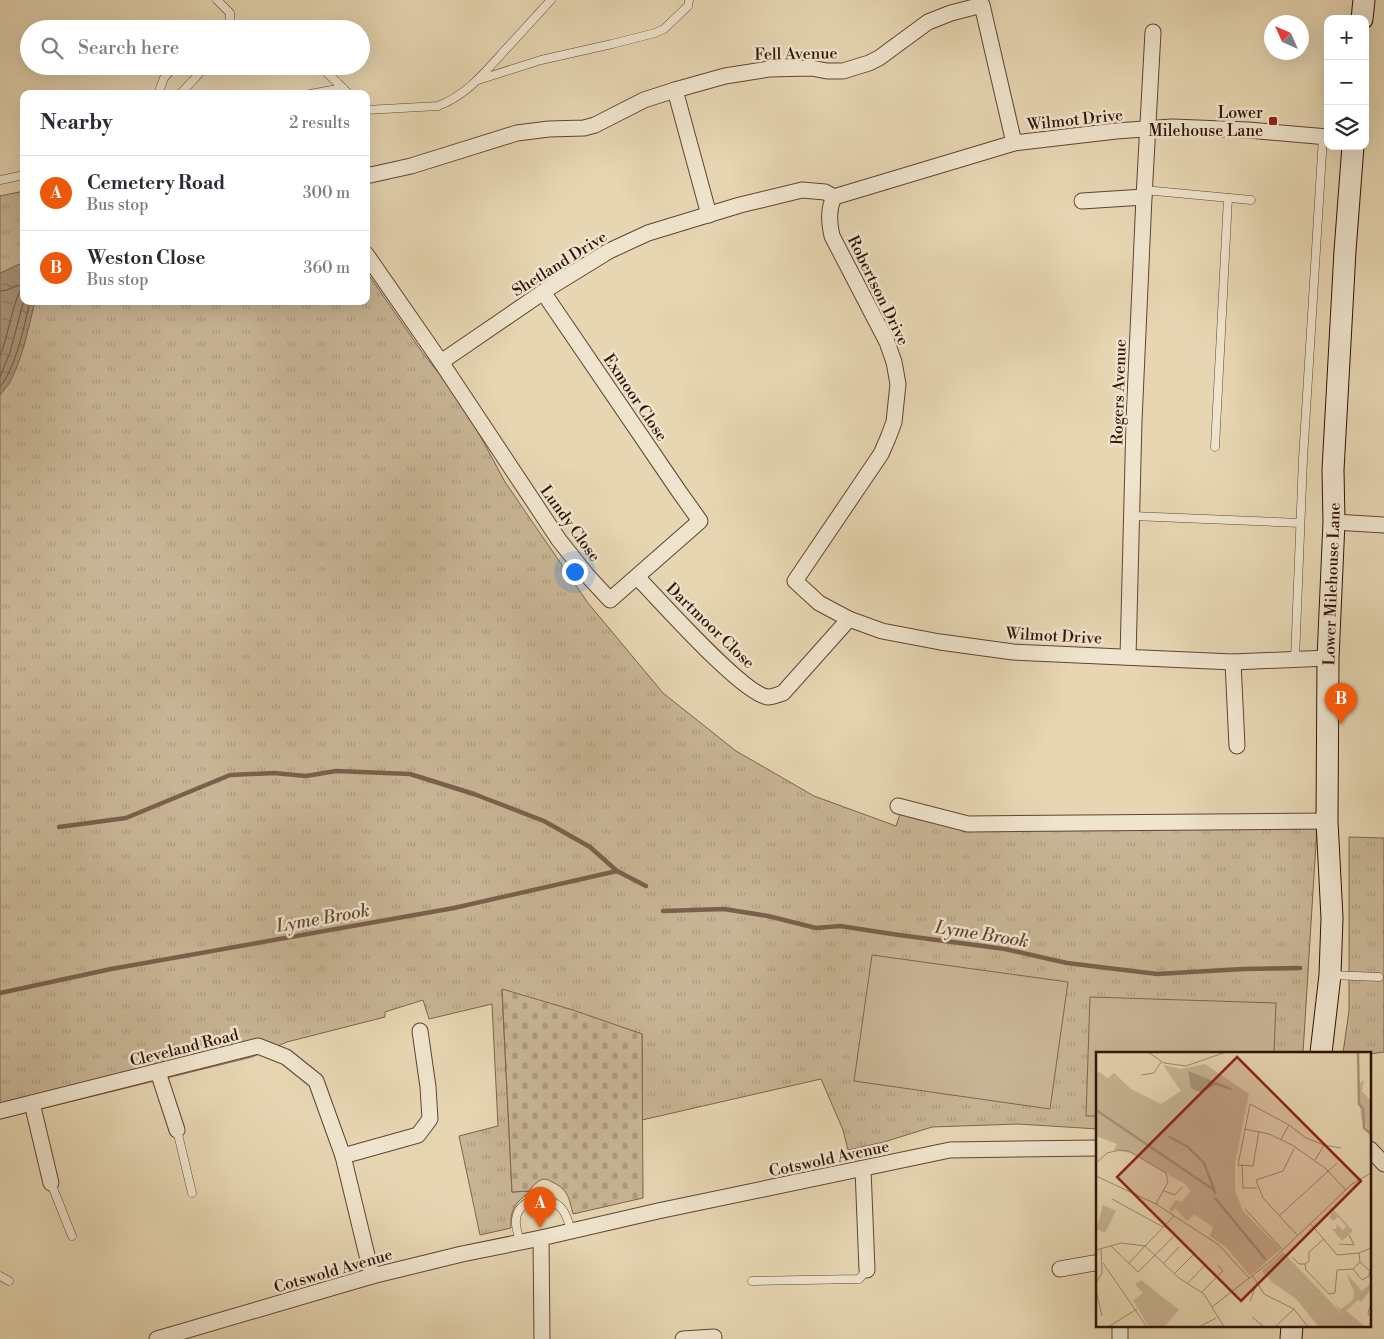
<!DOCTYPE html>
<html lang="en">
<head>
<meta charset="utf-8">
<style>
	body { margin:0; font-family:"Libre Bodoni",serif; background:#f7f7f7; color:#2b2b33 }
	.controls { position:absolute; right:15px; top:15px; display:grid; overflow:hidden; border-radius:10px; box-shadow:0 5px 20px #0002 }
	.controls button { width:45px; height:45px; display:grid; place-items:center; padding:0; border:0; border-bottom:1px solid #e1e1e2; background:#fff; color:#2b2b33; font:25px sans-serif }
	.compass { position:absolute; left:1264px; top:15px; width:45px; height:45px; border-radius:50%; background:#fff; box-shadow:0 5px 20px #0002; rotate:315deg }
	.you { position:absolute; left:574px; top:571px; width:18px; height:18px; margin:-12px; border:4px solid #fff; border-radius:50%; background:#1a73e8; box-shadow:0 0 0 8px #1a73e833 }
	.badge { display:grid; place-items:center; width:32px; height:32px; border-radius:50%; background:#ea580c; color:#fff; font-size:16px; font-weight:700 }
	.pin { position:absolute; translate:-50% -41px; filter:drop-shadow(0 1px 2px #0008) }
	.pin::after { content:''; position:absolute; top:26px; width:18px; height:15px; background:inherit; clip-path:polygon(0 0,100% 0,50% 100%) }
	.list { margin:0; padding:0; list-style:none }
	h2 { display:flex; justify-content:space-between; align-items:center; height:65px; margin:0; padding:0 20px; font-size:21px }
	h2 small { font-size:16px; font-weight:400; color:#7c7c81 }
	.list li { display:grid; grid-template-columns:32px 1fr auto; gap:15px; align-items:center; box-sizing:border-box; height:75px; padding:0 20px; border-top:1px solid #e1e1e2 }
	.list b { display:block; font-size:19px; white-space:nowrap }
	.list p { margin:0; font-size:16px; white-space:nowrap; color:#7c7c81 }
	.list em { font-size:16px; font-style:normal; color:#7c7c81 }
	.icon { flex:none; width:28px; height:28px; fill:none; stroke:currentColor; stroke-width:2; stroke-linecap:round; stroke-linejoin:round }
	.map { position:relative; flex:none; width:1384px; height:1339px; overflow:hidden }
	.search { position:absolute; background:#fff; box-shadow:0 5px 20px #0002; left:20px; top:20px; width:350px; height:55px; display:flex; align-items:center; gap:12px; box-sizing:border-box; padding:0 18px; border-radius:28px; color:#7c7c81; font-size:19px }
	.panel { position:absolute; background:#fff; box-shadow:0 5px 20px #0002; left:20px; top:90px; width:350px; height:215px; border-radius:10px }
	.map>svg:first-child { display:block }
	.grass { fill:url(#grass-tufts); stroke:#7e644e }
	.cemetery { fill:url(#cemetery-stones); stroke:#7e644e }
	.pitch { fill:#c8b595; stroke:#7e644e }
	.water { fill:url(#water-ripples); stroke:#7a604b }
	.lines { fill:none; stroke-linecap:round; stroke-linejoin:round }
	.shore { stroke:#6e5440; stroke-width:1 }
	.stream { stroke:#7a604b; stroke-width:4.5 }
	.lane-casing { stroke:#604432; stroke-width:9 }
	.street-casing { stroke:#604432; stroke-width:17 }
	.secondary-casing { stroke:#331307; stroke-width:23 }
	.lane { stroke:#efe4cd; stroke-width:8 }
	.street { stroke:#efe4cd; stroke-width:15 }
	.secondary { stroke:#efe4cd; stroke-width:21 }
	.poi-dot { fill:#8f2418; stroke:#efe4cd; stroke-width:2 }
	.labels { text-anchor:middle; stroke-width:5; stroke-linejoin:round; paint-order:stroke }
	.street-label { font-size:16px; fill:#331307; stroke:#efe4cd }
	.poi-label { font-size:16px; fill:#331307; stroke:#efe4cd; text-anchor:end }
	.water-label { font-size:18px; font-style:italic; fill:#624734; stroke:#efe4cd }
	.inset-river { fill:none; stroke:#a99478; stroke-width:2.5 }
	.inset-road { fill:none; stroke:#9e886e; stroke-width:1 }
	.view { fill:#8f2418; fill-opacity:0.15; stroke:#8f2418; stroke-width:2.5 }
	.inset-edge { fill:none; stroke:#331307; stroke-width:2.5 }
</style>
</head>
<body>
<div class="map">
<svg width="1384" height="1339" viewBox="0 0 1384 1339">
	<defs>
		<pattern id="grass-tufts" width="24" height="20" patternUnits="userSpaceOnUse" patternTransform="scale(1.25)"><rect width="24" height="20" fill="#c8b595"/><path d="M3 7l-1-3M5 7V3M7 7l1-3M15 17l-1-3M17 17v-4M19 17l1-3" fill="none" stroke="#ac9b7f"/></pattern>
		<pattern id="cemetery-stones" width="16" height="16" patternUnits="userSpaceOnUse" patternTransform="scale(1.25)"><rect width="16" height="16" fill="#c8b595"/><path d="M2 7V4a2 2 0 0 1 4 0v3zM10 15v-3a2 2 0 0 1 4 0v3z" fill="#ac9b7f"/></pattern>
		<pattern id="water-ripples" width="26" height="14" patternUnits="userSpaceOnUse" patternTransform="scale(1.25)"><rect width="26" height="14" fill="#a99478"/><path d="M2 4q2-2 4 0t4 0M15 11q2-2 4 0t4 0" fill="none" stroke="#8a7860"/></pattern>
	</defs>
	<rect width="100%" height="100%" fill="#e6d6b2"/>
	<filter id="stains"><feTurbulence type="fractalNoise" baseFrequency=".004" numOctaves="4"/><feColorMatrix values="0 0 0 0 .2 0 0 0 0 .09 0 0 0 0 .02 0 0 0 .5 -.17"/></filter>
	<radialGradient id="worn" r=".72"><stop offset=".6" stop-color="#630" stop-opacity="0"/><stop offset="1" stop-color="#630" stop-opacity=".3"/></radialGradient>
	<g class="grass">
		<path d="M24,191V301H366V271L422,352L463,404L505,482L588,603L663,693L736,751L814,796L896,826L900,814L959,828L1317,827L1303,1053H1098V1129L1018,1124L932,1127L884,1142L848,1150L843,1130L821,1079L642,1120V1034L502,990L512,1192L529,1191V1193C515,1202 510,1210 511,1228L480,1235L459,1136L498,1126L492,1004L429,1019L423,1000L385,1012V1017L287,1042L252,1057L0,1119V196Z"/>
		<path d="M1349,837L1384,838V1052L1370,1054L1343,1053L1349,1011Z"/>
	</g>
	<path class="cemetery" d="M502,989L573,1010L642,1034L643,1198L573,1214C569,1198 568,1189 552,1182C549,1180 545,1178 541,1180C536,1182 532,1187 529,1191L512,1192Z"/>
	<g class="pitch">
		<path d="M872,955L1068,982L1050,1109L854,1081Z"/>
		<path d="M1090,997L1276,1003L1274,1053H1098V1116H1086Z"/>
	</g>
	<path class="water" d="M24,262V301H35C29,326 22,360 10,382C7,387 3,391 0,395V273Z"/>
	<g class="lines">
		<g class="shore">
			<path d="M0,291L7,290L19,285L22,287C11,308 9,334 0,356"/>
			<path d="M0,377L10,352L24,300"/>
			<path d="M0,387C16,367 24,327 30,301"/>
		</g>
		<g class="stream">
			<path d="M59,827L126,818L230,775L274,773L306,776L336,771L410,774L474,794L544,821L590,847L617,871"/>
			<path d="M663,911L724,909L768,916L816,928L840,926L899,935L1005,949L1067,963L1157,974L1243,969L1300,968"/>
			<path d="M0,993L111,969L454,908L617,871L646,886"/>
		</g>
		<g class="lane-casing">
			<g id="lane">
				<path d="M217,0L230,13V23L224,29"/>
				<path d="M320,66L349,94"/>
				<path d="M478,80L541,60L612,44L655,33L664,29L688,6L689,0"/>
				<path d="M158,94L164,78L174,66"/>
				<path d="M180,94L198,75L202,66"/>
				<path d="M310,94L343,88"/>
				<path d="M366,110L438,106C467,95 486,71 506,49C521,33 536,16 551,0"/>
				<path d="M0,180L24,175"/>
				<path d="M1144,190L1251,200"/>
				<path d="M1215,447L1228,198"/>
				<path d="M1132,516L1300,523"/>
				<path d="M1295,659L1303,459L1323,137"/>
				<path d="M1331,975L1379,977"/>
				<path d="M177,1130L192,1193"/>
				<path d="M51,1183L72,1236"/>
				<path d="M520,1242C518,1235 515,1226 516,1219C519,1197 549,1193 562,1209C567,1215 569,1223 571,1231"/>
				<path d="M0,1276L9,1281"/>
				<path d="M752,1281L859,1279L867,1270"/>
			</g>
		</g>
		<g class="street-casing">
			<g id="street">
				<path d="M366,176L411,166L517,133L549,129L584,128L595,125L644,100L675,90"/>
				<path d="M834,197C828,210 829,222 832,236L887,342L894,362L898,384L894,422L888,438L881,454L795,581L819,603L849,619L882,631L940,642L1013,652L1233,662L1328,658"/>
				<path d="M834,197L1014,143L1116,131L1172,127L1248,130L1328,137"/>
				<path d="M1082,201L1144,197"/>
				<path d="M709,215L675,90L725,76L769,69L811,68L827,71H843L869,63L879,58L928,22L951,13L982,5L1014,143"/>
				<path d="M366,254L441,362L559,540L586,574L610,600L700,521L678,490L543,292"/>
				<path d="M441,362L552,286L609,251L648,233L740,205L802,190L825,192L834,197"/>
				<path d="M1334,522L1384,525"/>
				<path d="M637,577C658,598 743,695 768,697C773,697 779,694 783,693L849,619"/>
				<path d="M1128,657L1134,421L1144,197L1153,32"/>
				<path d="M1233,662L1237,746"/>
				<path d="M898,806L968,824L1327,821"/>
				<path d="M158,1072L177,1130"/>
				<path d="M32,1103L51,1183"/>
				<path d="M0,1111L258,1046L286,1057L316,1081L343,1156L372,1276"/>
				<path d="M1370,1149L1384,1164"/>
				<path d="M343,1156L418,1135L430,1119L428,1087L420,1031"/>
				<path d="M863,1169L867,1270"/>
				<path d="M541,1238L542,1339"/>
				<path d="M1060,1269L1094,1263L1098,1264"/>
				<path d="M1120,1325V1339"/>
				<path d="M157,1339L372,1276L462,1254L541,1238L658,1211L950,1150L1098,1148"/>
				<path d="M683,1339L714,1337"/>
			</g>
		</g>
		<g class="secondary-casing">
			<g id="secondary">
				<path d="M1362,19L1364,0"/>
				<path d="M1321,1053L1330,975L1332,918L1327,821L1328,658L1334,522L1333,470L1345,251L1353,146"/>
				<path d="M1291,1339L1292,1325"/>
			</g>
		</g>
		<use href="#lane" class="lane"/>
		<use href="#street" class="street"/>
		<use href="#secondary" class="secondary"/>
	</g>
	<rect class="poi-dot" x="1268" y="116" width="10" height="10" rx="2.5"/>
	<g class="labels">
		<g class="street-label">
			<text transform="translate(796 53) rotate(-1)" y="6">Fell Avenue</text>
			<text transform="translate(1075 119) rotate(-6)" y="6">Wilmot Drive</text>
			<text transform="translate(559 263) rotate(-32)" y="6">Shetland Drive</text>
			<text transform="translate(879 290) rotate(64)" y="6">Robertson Drive</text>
			<text transform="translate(1118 392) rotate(-88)" y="6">Rogers Avenue</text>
			<text transform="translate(636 397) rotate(56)" y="6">Exmoor Close</text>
			<text transform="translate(571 523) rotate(54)" y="6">Lundy Close</text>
			<text transform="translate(1331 584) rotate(-88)" y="6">Lower Milehouse Lane</text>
			<text transform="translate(711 625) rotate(44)" y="6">Dartmoor Close</text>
			<text transform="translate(1054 635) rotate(3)" y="6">Wilmot Drive</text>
			<text transform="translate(184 1047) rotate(-14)" y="6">Cleveland Road</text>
			<text transform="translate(829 1158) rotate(-12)" y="6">Cotswold Avenue</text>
			<text transform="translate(333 1270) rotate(-16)" y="6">Cotswold Avenue</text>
		</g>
		<g class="poi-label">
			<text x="1263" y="118">Lower<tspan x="1263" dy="18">Milehouse Lane</tspan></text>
		</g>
		<g class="water-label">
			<text transform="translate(323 918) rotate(-10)" y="6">Lyme Brook</text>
			<text transform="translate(982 934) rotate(9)" y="6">Lyme Brook</text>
		</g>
	</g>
	<g transform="translate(1096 1052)">
		<rect width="275" height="275" fill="#e6d6b2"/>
		<path d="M109,12L153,42L139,111V138L147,159L185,197L154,224L131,196L114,184L117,175L98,162L106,155L97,139L76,160L73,158L80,148L85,150L95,139L89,132L34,101L18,98L21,92L0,84V18L12,26L18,21L35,37L65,52L85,39L67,13L85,17ZM268,28L266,39L275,49V83L265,66L263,32ZM187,200L251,267L262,275H223L201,248L176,230L166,219ZM45,228L83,258L68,275H53L37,248L47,241L39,232Z" fill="#c8b595"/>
		<path d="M250,221L266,239L275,231V237L265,250L262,248L250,259L270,275L255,274L238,251L245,257L257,248L258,240Z" fill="#c8b595"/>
		<path d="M97,138L106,155L91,169L80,157Z" fill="#c8b595"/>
		<path d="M238,158L257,179L246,189L236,177H240L241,172L247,178L250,174L242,165L237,169L233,165Z" fill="#c8b595"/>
		<path d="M7,153L20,159L9,181L0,177ZM133,168L148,188L135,198L120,178ZM149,192L165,209L154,219L138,202ZM193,213L211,231L199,243L182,225ZM215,234L233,252L221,263L203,245Z" fill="#c8b595"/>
		<path d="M92,19L133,35L138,39L119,33L107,40L100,39L95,36Z" fill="#a99478"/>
		<path class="inset-river" d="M262,0L263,52L267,57L268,76L275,82V106M0,58L118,138L119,142M72,84L92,95L108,111L118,137M119,146L170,208"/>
		<path class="inset-road" d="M52,0L68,11L90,14L130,0M45,23L58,21L65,10M148,77L173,82L196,93L229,116L250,138M163,79L157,114L142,113L154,52L193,73M185,87L193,73L210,86L228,93L219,108M228,93L245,96M198,97L187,119L160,128L167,146L201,183M0,111L11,101L24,98L33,99L70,121L72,130L60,152M146,113L147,136H161M0,124L60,152L123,193L153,226M68,139L79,143L86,135M16,147L67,175M149,157L186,197M183,164L241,111M214,171L241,203L263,201M68,174L85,188M228,187L213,200V209L209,212L210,218L233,242L239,241L241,218L257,217M243,192L258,193L253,183M15,194L42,220L79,183M49,194L78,164M0,198L25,191L49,194L83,226L108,242L128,275M196,205L203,212H209M7,211L51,275M33,211L49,194M67,212L83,195M257,217L266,228L273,224L274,219L264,210M257,217L264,210L263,201L275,196M78,222L97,203M157,224L168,242L198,257L212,275M0,231L6,221L5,197M91,232L108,214M0,238L6,264M106,240L127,219L122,213M154,249L161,231M275,252L272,261L275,266M116,255L175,209L256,132L275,121M156,265L168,275M12,275L41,257M103,275L120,266M179,275L198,257"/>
		<path class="view" d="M141,5L265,129L145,249L21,125Z"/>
		<rect width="275" height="275" class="inset-edge"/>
	</g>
	<rect width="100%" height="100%" filter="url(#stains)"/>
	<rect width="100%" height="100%" fill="url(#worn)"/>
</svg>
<div class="controls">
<button>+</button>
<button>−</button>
<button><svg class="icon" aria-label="layers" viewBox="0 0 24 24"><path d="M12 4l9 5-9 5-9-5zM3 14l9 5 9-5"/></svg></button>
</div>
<svg class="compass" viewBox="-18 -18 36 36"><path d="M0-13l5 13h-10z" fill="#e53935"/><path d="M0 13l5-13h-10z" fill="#7c7c81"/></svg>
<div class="you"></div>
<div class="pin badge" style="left:540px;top:1228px">A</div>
<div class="pin badge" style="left:1341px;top:724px">B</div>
<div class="search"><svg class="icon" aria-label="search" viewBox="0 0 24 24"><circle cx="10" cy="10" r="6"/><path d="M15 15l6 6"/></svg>Search here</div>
<section class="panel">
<h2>Nearby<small>2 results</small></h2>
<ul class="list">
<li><span class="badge">A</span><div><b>Cemetery Road</b><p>Bus stop</p></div><em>300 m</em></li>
<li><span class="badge">B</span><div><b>Weston Close</b><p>Bus stop</p></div><em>360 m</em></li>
</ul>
</section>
</div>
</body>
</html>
